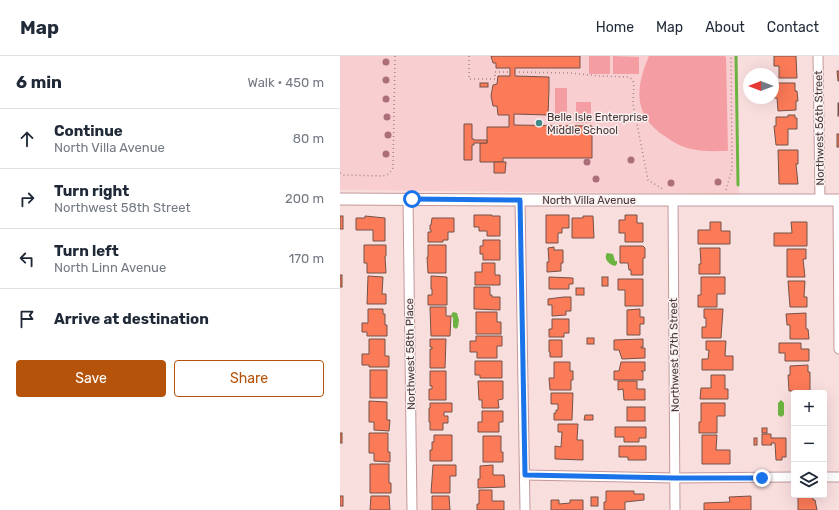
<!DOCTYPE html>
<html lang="en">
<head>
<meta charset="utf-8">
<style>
	body { margin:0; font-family:Rubik,sans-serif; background:#f6f6f7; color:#1f2937 }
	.controls { position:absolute; right:12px; bottom:12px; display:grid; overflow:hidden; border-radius:4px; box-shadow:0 4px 16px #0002 }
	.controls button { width:36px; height:36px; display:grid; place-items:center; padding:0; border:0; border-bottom:1px solid #e0e1e3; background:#fff; color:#1f2937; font:20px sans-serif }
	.compass { position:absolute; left:403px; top:12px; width:36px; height:36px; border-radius:50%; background:#fff; box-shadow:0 4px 16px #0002; rotate:270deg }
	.stop { position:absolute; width:12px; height:12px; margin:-9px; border:3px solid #1a73e8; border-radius:50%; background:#fff }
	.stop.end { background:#1a73e8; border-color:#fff; box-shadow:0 1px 4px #0008 }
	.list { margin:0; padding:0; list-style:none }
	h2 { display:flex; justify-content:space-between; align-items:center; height:52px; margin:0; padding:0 16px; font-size:17px }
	h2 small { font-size:13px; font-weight:400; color:#747a83 }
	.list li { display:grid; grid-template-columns:26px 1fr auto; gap:12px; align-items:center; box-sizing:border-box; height:60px; padding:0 16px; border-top:1px solid #e0e1e3 }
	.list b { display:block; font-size:15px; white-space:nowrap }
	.list p { margin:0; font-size:13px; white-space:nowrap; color:#747a83 }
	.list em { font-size:13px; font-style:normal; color:#747a83 }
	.actions { display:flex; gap:8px; padding:12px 16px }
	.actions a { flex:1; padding:9px 0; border:1px solid #b45309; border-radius:4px; text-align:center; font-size:14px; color:#b45309 }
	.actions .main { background:#b45309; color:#fff }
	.icon { flex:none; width:22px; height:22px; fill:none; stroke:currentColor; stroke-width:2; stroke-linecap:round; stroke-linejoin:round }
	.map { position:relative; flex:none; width:499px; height:454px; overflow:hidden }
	header { display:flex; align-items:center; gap:24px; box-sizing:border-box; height:56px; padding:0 20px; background:#fff; border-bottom:1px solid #e0e1e3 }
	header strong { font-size:19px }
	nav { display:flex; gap:22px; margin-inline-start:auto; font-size:14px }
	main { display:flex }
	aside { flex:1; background:#fff }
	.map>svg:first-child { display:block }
	.built { fill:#f9ced0 }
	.green { fill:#f49ea3 }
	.water { fill:#6cb441 }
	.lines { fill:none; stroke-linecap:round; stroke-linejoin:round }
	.stream { stroke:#6cb441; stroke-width:3 }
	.building { fill:#fb7a58; stroke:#755248 }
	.minor-casing { stroke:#c2989a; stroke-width:11 }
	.tertiary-casing { stroke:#c2989a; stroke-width:13 }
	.path { stroke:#9e8888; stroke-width:1.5; stroke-dasharray:1 3; stroke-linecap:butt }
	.minor { stroke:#fff; stroke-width:9 }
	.tertiary { stroke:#fff; stroke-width:11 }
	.tree { fill:#aa6f78 }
	.route { stroke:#1a73e8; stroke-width:5 }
	.poi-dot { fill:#428a8a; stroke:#f9f0f0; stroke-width:1.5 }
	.labels { text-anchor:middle; stroke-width:3; stroke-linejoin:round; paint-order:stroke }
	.poi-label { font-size:11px; fill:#483637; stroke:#f9f0f0; text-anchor:start }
	.street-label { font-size:11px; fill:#483637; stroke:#f9f0f0 }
</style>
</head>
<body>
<header>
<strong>Map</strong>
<nav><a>Home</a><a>Map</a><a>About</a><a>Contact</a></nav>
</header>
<main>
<aside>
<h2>6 min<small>Walk · 450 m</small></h2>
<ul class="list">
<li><svg class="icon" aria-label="ahead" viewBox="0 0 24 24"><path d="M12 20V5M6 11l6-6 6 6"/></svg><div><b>Continue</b><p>North Villa Avenue</p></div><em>80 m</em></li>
<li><svg class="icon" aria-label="right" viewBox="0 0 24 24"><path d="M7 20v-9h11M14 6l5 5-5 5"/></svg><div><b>Turn right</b><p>Northwest 58th Street</p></div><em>200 m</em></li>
<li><svg class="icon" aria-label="left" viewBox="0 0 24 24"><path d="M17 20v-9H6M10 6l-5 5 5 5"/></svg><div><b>Turn left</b><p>North Linn Avenue</p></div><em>170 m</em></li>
<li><svg class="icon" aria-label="arrive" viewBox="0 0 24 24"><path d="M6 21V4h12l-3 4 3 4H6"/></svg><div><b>Arrive at destination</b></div></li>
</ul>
<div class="actions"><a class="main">Save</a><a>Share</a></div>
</aside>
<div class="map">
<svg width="499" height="454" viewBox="0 0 499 454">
	<rect width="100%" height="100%" fill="#f9dede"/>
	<path class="built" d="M0,0H397L399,138L0,134Z"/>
	<g class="green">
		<rect x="249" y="0" width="21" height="18"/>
		<path d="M273,0L299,1V18H273Z"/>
		<path d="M309,0H384L386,1L388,95C375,95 363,96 351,93C342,91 333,86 326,81C293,60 295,32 309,0Z"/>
		<rect x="215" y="32" width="12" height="27"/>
		<rect x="236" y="46" width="15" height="21"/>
	</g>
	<g class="water">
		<path d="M267,197L273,198L275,205H277V208L275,210C269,208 263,203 267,197Z"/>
		<path d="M113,256L117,257L119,264L118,271L116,273L113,271V262L111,259Z"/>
		<path d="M441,344L444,347V359L441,361L438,359V347Z"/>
	</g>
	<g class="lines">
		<path class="stream" d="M396,0L398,129"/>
	</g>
	<g class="building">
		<path d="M151,0H240V12H175V20L209,21V34L208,59L174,58V69L252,70V102H163V106H140V87H147V71H169V59H158L157,50H153L151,40L153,29L157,28L158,20H170V12H156V7H153Z"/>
		<path d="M434,0H456L457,22H439V10H434Z"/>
		<path d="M497,15H499V25H498Z"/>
		<rect x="140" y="27" width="8" height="4"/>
		<path d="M433,27H455V35H457L458,45H456V54L438,55L437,42H433Z"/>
		<rect x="498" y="47" width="1" height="13"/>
		<path d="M448,59H455V62H457V73H448V89H436L434,70H436V61H448Z"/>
		<path d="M124,68H132V83H134V84H147V87H134V89H132V104H124Z"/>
		<rect x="497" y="78" width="2" height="13"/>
		<path d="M438,94H458V108H456L458,128H439Z"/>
		<path d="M154,106H166L165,117H154Z"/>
		<path d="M134,159H152V160H160V180H147V175H139V171H134Z"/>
		<path d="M206,159H229V172H222V177H218V187H206Z"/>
		<path d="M285,159H297V167H303V186H285V177H279V164H285Z"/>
		<rect x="0" y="160" width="3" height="13"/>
		<path d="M25,160L45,162V185H33V174H16V162H25Z"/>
		<path d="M243,160H253L254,182H232V162H243Z"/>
		<path d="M92,162H114V176H108V184H103V186H88V176H91V174H90V169H91Z"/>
		<path d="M370,166H381V175H390V188H358V174H370Z"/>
		<path d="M451,166H467V190H434V177H452Z"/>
		<path d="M143,184H160V204H143V198H140V190H143Z"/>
		<path d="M24,189H46V200H45L46,217H27V207H24Z"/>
		<path d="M88,189H106V217H88L87,201H88Z"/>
		<path d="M280,190H303L305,192V202H303V219H291V214H289L288,207H280Z"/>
		<path d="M214,191V194H223V207H221V215L207,216V206H209L208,192Z"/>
		<path d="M360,192H380V218H359V208H361Z"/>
		<path d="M447,193H466V203H463L465,221H447Z"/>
		<path d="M142,207H155V219H160V229H135V216H142Z"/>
		<rect x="0" y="219" width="2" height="12"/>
		<path d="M28,220L43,221L42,238H46V248H27Z"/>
		<path d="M91,220L107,221V249H88V239H92V233H91Z"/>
		<path d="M209,221L233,222V228H229V233H209Z"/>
		<rect x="262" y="221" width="6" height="9"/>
		<path d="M361,221H385V238H377V251H358V239H361Z"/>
		<path d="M278,223H303V250H285V234H278Z"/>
		<path d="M448,225H465L464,241H467V251H450Z"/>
		<path d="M134,231H150V239H152V241H160V254L134,253Z"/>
		<rect x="236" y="232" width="8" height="7"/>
		<path d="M224,241H231V255H226V259L212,260V249H208V243Z"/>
		<path d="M90,251H106V260H111L110,280H91Z"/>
		<path d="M28,253H43V258H45V269H47V280H27V276H22V267H28Z"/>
		<path d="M300,253V261H304V268H300V279H287V254Z"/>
		<path d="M364,253H383L381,282H362V271H366V262H364Z"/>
		<path d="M136,256H157V266H161V278H136Z"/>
		<path d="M466,257V273H468L469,283H450V269H447L446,258Z"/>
		<path d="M212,263H229V277H224V281H209V273H212Z"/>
		<path d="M136,280H162V290H157V302H137V296H130V285H136Z"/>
		<rect x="247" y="282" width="7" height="6"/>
		<path d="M29,283H45V300H49V311H29V309H22V298H29Z"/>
		<path d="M90,283H106L105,312H90V293H92V291H90Z"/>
		<path d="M303,283V291H301V292H305V302L282,303L279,294H274V284Z"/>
		<path d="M209,284H222V301H210V296H209Z"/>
		<path d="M366,285H386L385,300H393V314H362V303H368L369,294H366Z"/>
		<path d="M439,287H461V293H469V305H445V297H439Z"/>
		<path d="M135,305H162V322H140V319H135Z"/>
		<path d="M214,306H230V315H233V324H231V334H210L209,322H214Z"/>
		<path d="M281,306H305V315H301L303,316V324H274V315H279Z"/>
		<path d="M468,309V316H470V335H449L448,319H450V310Z"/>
		<rect x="30" y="314" width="17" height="28"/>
		<path d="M90,315H106V344H89V333H92V330H90Z"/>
		<path d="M371,319H385V333H388V343H360L361,332H371Z"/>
		<path d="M138,325H163V343L158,344L159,352H142V344H139Z"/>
		<path d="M278,325H297V333H305V344H284L283,333L278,334Z"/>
		<path d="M211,337H233L232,364H214V357H216V354H218V348H211Z"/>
		<path d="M29,345L47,346V364H50L49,375L34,374V366H29Z"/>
		<path d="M90,347H112V356H104V360H108V367H103V374H90V366H89V352H90Z"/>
		<path d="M361,347H385V360H377V377H359V366H361Z"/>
		<rect x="287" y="351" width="18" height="14"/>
		<path d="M142,355H163V366H159V376H138V366H142Z"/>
		<path d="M245,359H253V364H244Z"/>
		<path d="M218,368H238L237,384H243V404L215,403V390L221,391L222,376H218Z"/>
		<path d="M275,371H306V382H299V386H284V381H275Z"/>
		<rect x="422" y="372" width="5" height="5"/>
		<rect x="0" y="377" width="2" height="10"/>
		<path d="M29,377H48V396H50V406L34,405V397H29Z"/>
		<path d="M422,378H431V382H446V401H442V404H436L435,387H431L432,389H422Z"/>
		<path d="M94,379H112V405H90V394H92V386H94Z"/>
		<path d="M362,379H377L376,394H390V408H362Z"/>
		<path d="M143,380H161V396H163V406H143Z"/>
		<rect x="414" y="382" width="3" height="7"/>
		<path d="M279,390H306V404H288V401H279Z"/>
		<path d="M30,408H49V427H51V437H30Z"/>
		<path d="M93,409H116V420H110V437H91Z"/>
		<path d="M153,409V419H164L165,431L138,432V423H140V410Z"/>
		<path d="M139,434H152V445H164V454H137V448H139Z"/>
		<path d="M266,435H294V438H304V444L285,446V454H264V446H266Z"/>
		<path d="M458,439H473V444H475L477,454H458Z"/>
		<rect x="0" y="440" width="3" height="10"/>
		<path d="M31,440H49L50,454H30Z"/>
		<path d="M92,440H109L110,454H92Z"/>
		<path d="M411,440V454H364V447L390,446L389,441Z"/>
		<rect x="251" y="441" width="7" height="9"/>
		<path d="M211,444H219V448L230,447V444H243V454H211Z"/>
	</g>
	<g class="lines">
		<g class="minor-casing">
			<g id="minor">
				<path d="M478,0L480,144"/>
				<path d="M68,143L72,454"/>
				<path d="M180,144L185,454"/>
				<path d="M333,144L335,454"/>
				<path d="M498,144L499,293"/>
				<path d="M185,419L335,422L454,421"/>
				<path d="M484,421H499"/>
			</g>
		</g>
		<g class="tertiary-casing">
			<path id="tertiary" d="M0,143L180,144H499"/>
		</g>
		<g class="path">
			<path d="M129,0V23H155V16H170"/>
			<path d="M175,16L230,17L260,20L287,21L292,23L294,27L293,48L308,124L324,134"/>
			<path d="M0,117L4,119L43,120L49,118L53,112L55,0"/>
			<path d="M386,134L392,113L391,0"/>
		</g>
		<use href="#minor" class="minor"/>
		<use href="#tertiary" class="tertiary"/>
	</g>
	<g class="tree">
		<circle cx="46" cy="6" r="3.5"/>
		<circle cx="46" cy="24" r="3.5"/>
		<circle cx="46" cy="43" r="3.5"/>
		<circle cx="47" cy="61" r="3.5"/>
		<circle cx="48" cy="79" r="3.5"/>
		<circle cx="46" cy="98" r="3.5"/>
		<circle cx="291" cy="104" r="3.5"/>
		<circle cx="247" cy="106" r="3.5"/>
		<circle cx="256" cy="123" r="3.5"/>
		<circle cx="378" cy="126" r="3.5"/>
		<circle cx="331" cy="127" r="3.5"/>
	</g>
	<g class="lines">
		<path class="route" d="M72,143L180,144L185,419L335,422H422"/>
	</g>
	<circle class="poi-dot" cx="199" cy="67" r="4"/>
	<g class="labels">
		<g class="poi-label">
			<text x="207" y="65">Belle Isle Enterprise<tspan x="207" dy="13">Middle School</tspan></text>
		</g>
		<g class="street-label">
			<text transform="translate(479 72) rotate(-91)" y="4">Northwest 56th Street</text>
			<text x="249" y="148">North Villa Avenue</text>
			<text transform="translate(70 298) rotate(-91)" y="4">Northwest 58th Place</text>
			<text transform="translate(334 299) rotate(-91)" y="4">Northwest 57th Street</text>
		</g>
	</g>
</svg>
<div class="controls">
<button>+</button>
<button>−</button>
<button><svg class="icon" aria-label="layers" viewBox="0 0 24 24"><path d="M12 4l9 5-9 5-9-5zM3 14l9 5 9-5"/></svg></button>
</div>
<svg class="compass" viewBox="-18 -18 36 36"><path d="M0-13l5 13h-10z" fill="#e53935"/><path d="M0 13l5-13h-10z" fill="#747a83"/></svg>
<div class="stop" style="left:72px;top:143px"></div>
<div class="stop end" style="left:422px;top:422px"></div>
</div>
</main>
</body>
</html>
